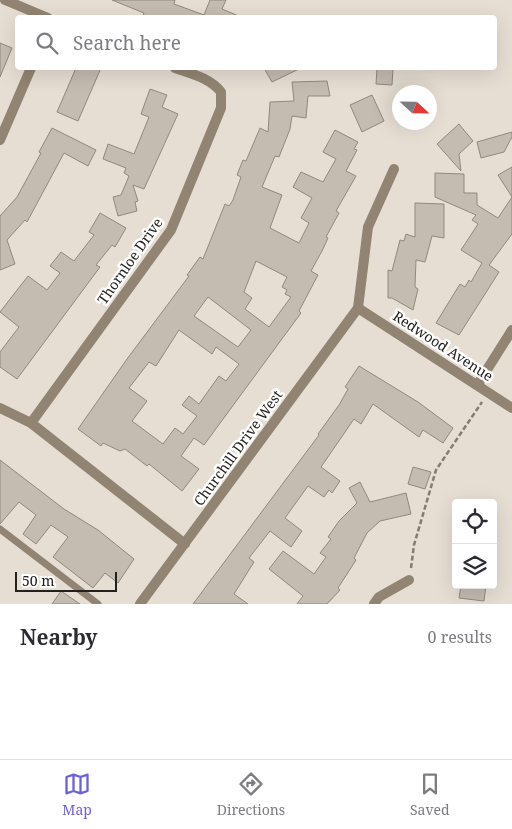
<!DOCTYPE html>
<html lang="en">
<head>
<meta charset="utf-8">
<style>
	body { margin:0; font-family:"Noto Serif",serif; background:#f7f7f7; color:#2b2b33 }
	.controls { position:absolute; right:15px; bottom:15px; display:grid; overflow:hidden; border-radius:5px; box-shadow:0 5px 20px #0002 }
	.controls button { width:45px; height:45px; display:grid; place-items:center; padding:0; border:0; border-bottom:1px solid #e1e1e2; background:#fff; color:#2b2b33; font:25px sans-serif }
	.compass { position:absolute; left:392px; top:85px; width:45px; height:45px; border-radius:50%; background:#fff; box-shadow:0 5px 20px #0002; rotate:112deg }
	.scale { position:absolute; left:15px; bottom:12px; width:102px; box-sizing:border-box; padding-left:5px; border:2px solid #24211d; border-top:0; font-size:14px; line-height:18px; white-space:nowrap; color:#24211d; -webkit-text-stroke:4px #fff; paint-order:stroke }
	.list { margin:0; padding:0; list-style:none }
	h2 { display:flex; justify-content:space-between; align-items:center; height:65px; margin:0; padding:0 20px; font-size:21px }
	h2 small { font-size:16px; font-weight:400; color:#7c7c81 }
	.icon { flex:none; width:28px; height:28px; fill:none; stroke:currentColor; stroke-width:2; stroke-linecap:round; stroke-linejoin:round }
	.map { position:relative; flex:none; width:512px; height:604px; overflow:hidden }
	.search { position:absolute; background:#fff; box-shadow:0 5px 20px #0002; left:15px; right:15px; top:15px; height:55px; display:flex; align-items:center; gap:12px; box-sizing:border-box; padding:0 18px; border-radius:5px; color:#7c7c81; font-size:19px }
	.sheet { height:155px; background:#fff }
	nav { display:flex; justify-content:space-around; align-items:center; box-sizing:border-box; height:70px; border-top:1px solid #e1e1e2; background:#fff; font-size:14px; color:#7c7c81 }
	nav a { display:grid; justify-items:center; gap:2px }
	nav .on { color:#6d61db }
	.map>svg:first-child { display:block }
	.building { fill:#c4bbb1; stroke:#91897f; fill-rule:evenodd }
	.lines { fill:none; stroke-linecap:round; stroke-linejoin:round }
	.path { stroke:#827c75; stroke-width:2.5; stroke-dasharray:5 2.5; stroke-linecap:butt }
	.lane { stroke:#928472; stroke-width:7 }
	.street { stroke:#928472; stroke-width:10 }
	.labels { text-anchor:middle; stroke-width:5; stroke-linejoin:round; paint-order:stroke }
	.street-label { font-size:14px; fill:#24211d; stroke:#fff }
</style>
</head>
<body>
<div class="map">
<svg width="512" height="604" viewBox="0 0 512 604">
	<rect width="100%" height="100%" fill="#e6ded3"/>
	<g class="building">
		<path d="M112,0H175L174,4L204,15L210,0H226L222,9L241,17L142,18L144,13Z"/>
		<path d="M0,43L12,48L0,77Z"/>
		<path d="M76,68H101L78,121L57,112Z"/>
		<path d="M264,68H301L272,82Z"/>
		<path d="M377,68H393L392,85L376,84Z"/>
		<path d="M327,81L330,96H308L306,118L292,116L290,129L279,157L275,156L262,187L282,195L270,228L299,243L309,223L301,218L312,198L293,187L301,172L323,182L336,159L323,152L335,130L358,142L354,149L357,150L346,171L356,176L336,211L339,213L326,237L328,238L322,251L311,271L318,275L299,311L301,313L204,445L194,438L181,456L199,469L182,491L149,464L147,466L125,449L120,451L103,443L101,446L78,429L127,359L189,276L187,275L200,257L203,259L225,204L229,206L233,200L241,177L237,175L243,160L246,161L260,128L268,132L270,102L294,101L292,82ZM256,261L287,277L282,287L287,290L285,294L291,297L269,327L245,309L252,298L244,292ZM208,297L251,330L238,347L194,316ZM179,330L212,354L216,347L239,364L226,381L219,376L199,404L189,396L182,405L197,416L183,434L175,428L163,444L132,421L147,401L129,388L149,362L156,366Z"/>
		<path d="M150,89L167,95L162,107L178,114L144,189L133,185L138,201L135,202L137,211L118,216L113,197L121,195L129,176L124,173L126,168L103,159L108,144L134,154L149,117L141,114Z"/>
		<path d="M372,95L384,121L362,132L350,105Z"/>
		<path d="M459,124L473,141L459,154L461,171L437,144Z"/>
		<path d="M52,128L96,150L88,166L64,153L27,222L25,220L7,240L15,264L0,270V216L17,197L41,153L39,152Z"/>
		<path d="M512,132V137L504,152L481,158L477,142Z"/>
		<path d="M512,167V234L489,265L499,272L459,335L436,323L460,284L465,287L469,280L471,282L482,263L461,250L478,224L472,220L476,215L435,197V173L464,174V193H477V205L498,218L512,197L498,175Z"/>
		<path d="M415,203L444,204V238L432,236L425,262L416,260L415,287L418,289L413,310L392,298H388V270L392,271L400,240L404,241L406,234L415,237Z"/>
		<path d="M100,213L126,228L115,247L112,245L96,265L100,267L17,379L0,367V352L19,327L0,312L28,276L47,290L60,273L50,266L61,252L74,261L94,235L89,232Z"/>
		<path d="M359,366L418,402L453,428L443,443L423,430L419,437L373,404L361,424L354,419L321,467L340,481L332,493L329,490L324,497L308,486L285,518L302,531L291,547L270,531L249,558L254,562L234,594L248,604H193L319,435L318,434L339,405L348,389L345,387Z"/>
		<path d="M0,460L64,509L98,530L134,559L118,583L105,573L93,588L53,557L68,537L51,525L36,544L23,534L36,515L19,502L0,524Z"/>
		<path d="M413,467L431,472L425,489L408,484Z"/>
		<path d="M360,482L370,502L406,493L411,514L380,521L367,533L354,558L356,560L338,588L340,590L327,604H297L303,596L269,569L283,551L314,574L326,557L320,553L331,539L328,537L339,521L357,503L349,488Z"/>
		<path d="M461,585H486L484,601L459,598Z"/>
		<path d="M61,591L80,604H52Z"/>
	</g>
	<g class="lines">
		<path class="path" d="M411,568L414,545L436,470L482,402"/>
		<path class="lane" d="M0,529L98,604"/>
		<g class="street">
			<path d="M5,0L48,18"/>
			<path d="M0,140L31,68"/>
			<path d="M358,308L512,408"/>
			<path d="M478,384L512,330"/>
			<path d="M0,408L31,423L185,544"/>
			<path d="M31,423L171,230L221,108V92C210,78 192,74 175,68"/>
			<path d="M140,604L358,308L368,227L394,169"/>
			<path d="M374,604L379,597L409,580"/>
		</g>
	</g>
	<g class="labels">
		<g class="street-label">
			<text transform="translate(130 261) rotate(-55)" y="5">Thornloe Drive</text>
			<text transform="translate(443 346) rotate(33)" y="5">Redwood Avenue</text>
			<text transform="translate(238 448) rotate(-54)" y="5">Churchill Drive West</text>
		</g>
	</g>
</svg>
<div class="controls">
<button><svg class="icon" aria-label="locate" viewBox="0 0 24 24"><circle cx="12" cy="12" r="6"/><path d="M12 2v4M12 18v4M2 12h4M18 12h4"/></svg></button>
<button><svg class="icon" aria-label="layers" viewBox="0 0 24 24"><path d="M12 4l9 5-9 5-9-5zM3 14l9 5 9-5"/></svg></button>
</div>
<svg class="compass" viewBox="-18 -18 36 36"><path d="M0-13l5 13h-10z" fill="#e53935"/><path d="M0 13l5-13h-10z" fill="#7c7c81"/></svg>
<div class="scale">50 m</div>
<div class="search"><svg class="icon" aria-label="search" viewBox="0 0 24 24"><circle cx="10" cy="10" r="6"/><path d="M15 15l6 6"/></svg>Search here</div>
</div>
<section class="sheet">
<h2>Nearby<small>0 results</small></h2>
<ul class="list">
</ul>
</section>
<nav>
<a class="on"><svg class="icon" aria-label="map" viewBox="0 0 24 24"><path d="M3 6l6-2 6 2 6-2v14l-6 2-6-2-6 2zM9 4v14M15 6v14"/></svg>Map</a>
<a><svg class="icon" aria-label="directions" viewBox="0 0 24 24"><path d="M12 3l9 9-9 9-9-9zM9 14v-3h6M13 9l2 2-2 2"/></svg>Directions</a>
<a><svg class="icon" aria-label="saved" viewBox="0 0 24 24"><path d="M7 4h10v16l-5-4-5 4z"/></svg>Saved</a>
</nav>
</body>
</html>
